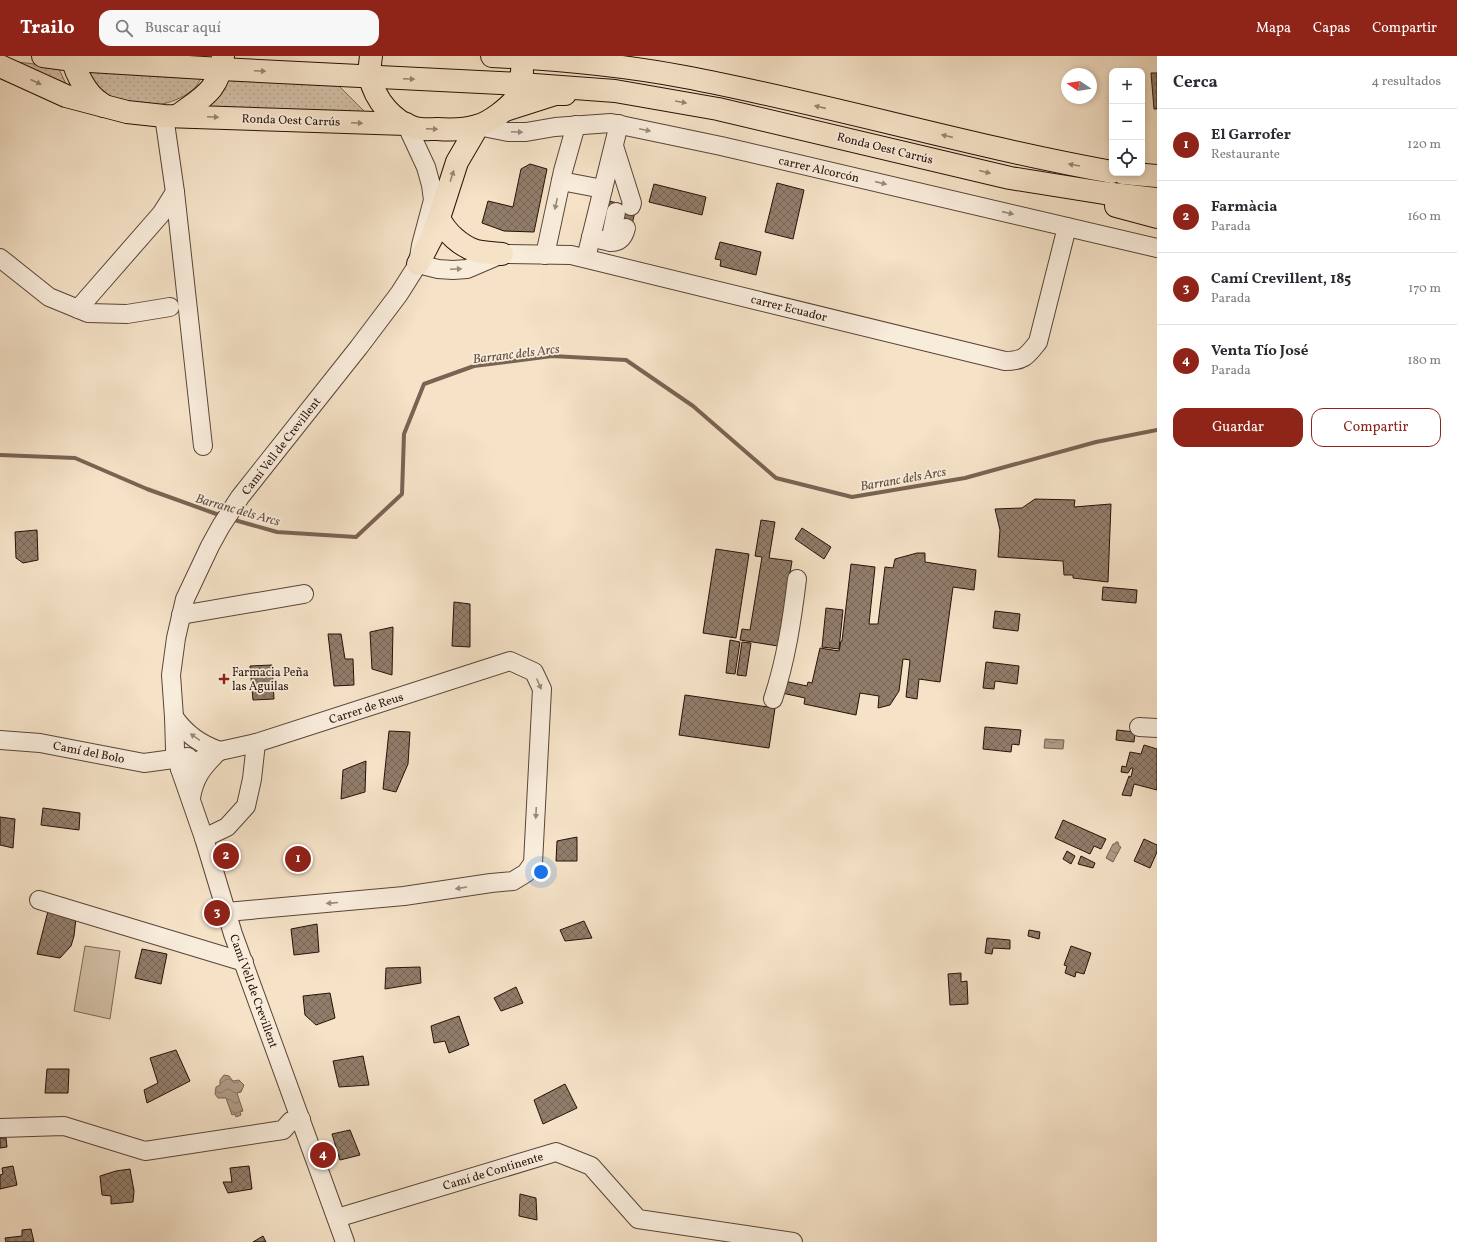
<!DOCTYPE html>
<html lang="es">
<head>
<meta charset="utf-8">
<style>
	body { margin:0; font-family:Vollkorn,serif; background:#f7f7f7; color:#2b2b33 }
	.controls { position:absolute; right:12px; top:12px; display:grid; overflow:hidden; border-radius:8px; box-shadow:0 2px 6px #0003 }
	.controls button { width:36px; height:36px; display:grid; place-items:center; padding:0; border:0; border-bottom:1px solid #e1e1e2; background:#fff; color:#2b2b33; font:20px sans-serif }
	.compass { position:absolute; left:1061px; top:12px; width:36px; height:36px; border-radius:50%; background:#fff; box-shadow:0 2px 6px #0003; rotate:282deg }
	.you { position:absolute; left:541px; top:816px; width:14px; height:14px; margin:-10px; border:3px solid #fff; border-radius:50%; background:#1a73e8; box-shadow:0 0 0 6px #1a73e833 }
	.badge { display:grid; place-items:center; width:26px; height:26px; border-radius:50%; background:#8f2418; color:#fff; font-size:13px; font-weight:700 }
	.pin { position:absolute; translate:-50% -50%; border:2px solid #fff; box-shadow:0 1px 4px #0006 }
	.list { margin:0; padding:0; list-style:none }
	h2 { display:flex; justify-content:space-between; align-items:center; height:52px; margin:0; padding:0 16px; font-size:17px }
	h2 small { font-size:13px; font-weight:400; color:#7c7c81 }
	.list li { display:grid; grid-template-columns:26px 1fr auto; gap:12px; align-items:center; box-sizing:border-box; height:72px; padding:0 16px; border-top:1px solid #e1e1e2 }
	.list b { display:block; font-size:15px; white-space:nowrap }
	.list p { margin:0; font-size:13px; white-space:nowrap; color:#7c7c81 }
	.list em { font-size:13px; font-style:normal; color:#7c7c81 }
	.actions { display:flex; gap:8px; padding:12px 16px }
	.actions a { flex:1; padding:9px 0; border:1px solid #8f2418; border-radius:12px; text-align:center; font-size:14px; color:#8f2418 }
	.actions .main { background:#8f2418; color:#fff }
	.icon { flex:none; width:22px; height:22px; fill:none; stroke:currentColor; stroke-width:2; stroke-linecap:round; stroke-linejoin:round }
	.map { position:relative; flex:none; width:1157px; height:1186px; overflow:hidden }
	header { display:flex; align-items:center; gap:24px; box-sizing:border-box; height:56px; padding:0 20px; background:#8f2418; color:#fff }
	header strong { font-size:19px }
	nav { display:flex; gap:22px; margin-inline-start:auto; font-size:14px }
	.search { width:280px; height:36px; background:#f7f7f7; display:flex; align-items:center; gap:10px; box-sizing:border-box; padding:0 14px; border-radius:12px; color:#7c7c81; font-size:15px }
	main { display:flex }
	aside { flex:1; background:#fff }
	.map>svg:first-child { display:block }
	.park { fill:#d2bea6; stroke:#7c6756 }
	.garden { fill:url(#garden-dots); stroke:#7c6756 }
	.water { fill:url(#water-waves); stroke:#796353 }
	.lines { fill:none; stroke-linecap:round; stroke-linejoin:round }
	.stream { stroke:#796353; stroke-width:4 }
	.building { fill:url(#building-cross-hatch); stroke:#271007 }
	.minor-casing { stroke:#5a4437; stroke-width:20 }
	.major-casing { stroke:#271007; stroke-width:24 }
	.minor { stroke:#f8ecdb; stroke-width:18 }
	.major { stroke:#f5e2c7; stroke-width:22 }
	.oneway { fill:#988471 }
	.oneway2 { fill:#9a897c }
	.poi-dot { fill:#8f2418; stroke:#f8ecdb; stroke-width:1.5 }
	.labels { text-anchor:middle; stroke-width:3.5; stroke-linejoin:round; paint-order:stroke }
	.street-label { font-size:12px; fill:#271007; stroke:#f8ecdb }
	.poi-label { font-size:12px; fill:#271007; stroke:#f8ecdb; text-anchor:start }
	.water-label { font-size:13px; font-style:italic; fill:#644f40; stroke:#f8ecdb }
</style>
</head>
<body>
<header>
<strong>Trailo</strong>
<div class="search"><svg class="icon" aria-label="search" viewBox="0 0 24 24"><circle cx="10" cy="10" r="6"/><path d="M15 15l6 6"/></svg>Buscar aquí</div>
<nav><a>Mapa</a><a>Capas</a><a>Compartir</a></nav>
</header>
<main>
<div class="map">
<svg width="1157" height="1186" viewBox="0 0 1157 1186">
	<defs>
		<pattern id="garden-dots" width="8" height="8" patternUnits="userSpaceOnUse"><rect width="8" height="8" fill="#d2bea6"/><path d="M2 2h.1M6 6h.1" fill="none" stroke="#b4a28d" stroke-width="1.8" stroke-linecap="round"/></pattern>
		<pattern id="water-waves" width="16" height="10" patternUnits="userSpaceOnUse"><rect width="16" height="10" fill="#af9b86"/><path d="M0 5q4-4 8 0t8 0" fill="none" stroke="#8e7d6c"/></pattern>
		<pattern id="building-cross-hatch" width="8" height="8" patternUnits="userSpaceOnUse"><rect width="8" height="8" fill="#927d6b"/><path d="M0 0l8 8M0 8l8-8" fill="none" stroke="#776556"/></pattern>
	</defs>
	<rect width="100%" height="100%" fill="#f5e2c7"/>
	<filter id="stains"><feTurbulence type="fractalNoise" baseFrequency=".005" numOctaves="4"/><feColorMatrix values="0 0 0 0 .2 0 0 0 0 .09 0 0 0 0 .02 0 0 0 .5 -.17"/></filter>
	<radialGradient id="worn" r=".72"><stop offset=".6" stop-color="#630" stop-opacity="0"/><stop offset="1" stop-color="#630" stop-opacity=".3"/></radialGradient>
	<path class="park" d="M85,890L120,895L110,963L74,955Z"/>
	<g class="garden">
		<path d="M18,6L58,11L67,30Z"/>
		<path d="M82,14L201,21C196,41 159,52 141,50C134,49 111,42 105,39C99,35 88,20 82,14Z"/>
		<path d="M230,20L336,27L369,60L206,52L221,37Z"/>
	</g>
	<g class="water">
		<path d="M1045,683L1064,684L1063,693L1044,692Z"/>
		<path d="M1116,786H1118L1119,790L1121,791L1113,806L1106,802L1113,788H1115Z"/>
		<path d="M224,1019L229,1020L233,1025L239,1024L244,1029L241,1036L237,1037L243,1055L240,1056L241,1059L236,1061L235,1058L232,1059L226,1042H218L215,1038L216,1031L220,1029V1024Z"/>
	</g>
	<g class="lines">
		<g class="stream">
			<path d="M0,399L75,402L147,433L222,460"/>
			<path d="M231,463L277,476L356,481L402,438L404,378L424,328L474,310L552,300L626,304L693,350L776,422L852,441L965,422L1096,386L1157,374"/>
		</g>
	</g>
	<g class="building">
		<path d="M1151,17H1157V53H1154Z"/>
		<path d="M530,108L547,113L534,176L504,175L482,167L488,145L513,151L521,113Z"/>
		<path d="M777,127L804,134L793,183L765,176Z"/>
		<path d="M654,128L706,141L702,159L649,146Z"/>
		<path d="M604,144L636,151L631,173L617,170L620,157L602,153Z"/>
		<path d="M720,186L761,196L756,219L720,210L721,204L715,203Z"/>
		<path d="M1035,443L1075,444L1074,451L1111,448L1108,526L1073,522V519H1064L1063,505L998,501L1000,474L995,453L1022,452Z"/>
		<path d="M761,464L775,466L769,502L792,505L778,590L740,584L742,573L750,574L762,501L755,500Z"/>
		<path d="M802,472L831,491L824,503L795,483Z"/>
		<path d="M37,474L38,504L23,507L16,502L15,476Z"/>
		<path d="M716,493L749,498L736,582L703,577Z"/>
		<path d="M917,497H925V506L976,514L974,534L953,531L940,626L919,623L917,643L906,641L910,604L903,603L899,635L890,649L878,652L879,640L860,637L856,659L804,648L805,642L782,637L784,625L807,630L808,626L812,627L820,592L839,595L841,585H842L851,508L875,511L869,568H878L885,511L893,512L895,503Z"/>
		<path d="M1103,531L1137,534L1136,547L1102,544Z"/>
		<path d="M454,546L470,548V591L452,590Z"/>
		<path d="M826,552L843,554L839,593L822,591Z"/>
		<path d="M995,555L1020,558L1018,575L993,572Z"/>
		<path d="M393,571L392,619L372,613L370,576Z"/>
		<path d="M328,578H341L345,603H353L354,629L334,630Z"/>
		<path d="M730,584L740,586L735,618L726,617Z"/>
		<path d="M742,586L751,587L746,620L737,619Z"/>
		<path d="M986,606L1019,610L1017,628L995,625L994,633L983,632Z"/>
		<path d="M272,609L274,643L253,644L250,610Z"/>
		<path d="M685,639L775,652L769,692L679,679Z"/>
		<path d="M985,671L1021,674L1019,689L1012,688L1011,696L983,693Z"/>
		<path d="M1117,674L1135,676L1134,686L1116,684Z"/>
		<path d="M389,675L410,676L408,708L396,736L383,733Z"/>
		<path d="M1144,689L1157,693V734L1134,728L1131,740L1122,739L1129,720L1131,721L1133,712H1131L1128,717L1121,716L1122,710L1126,711L1130,696L1141,698Z"/>
		<path d="M366,705L365,736L341,743L343,714Z"/>
		<path d="M43,752L80,757L79,774L41,769Z"/>
		<path d="M0,761L15,763L13,792L0,789Z"/>
		<path d="M1063,764L1106,783L1101,793L1094,790L1090,798L1055,782Z"/>
		<path d="M577,781V805H556L557,785Z"/>
		<path d="M1144,783L1157,789V796L1150,812L1134,805Z"/>
		<path d="M1067,795L1075,800L1071,808L1063,803Z"/>
		<path d="M1081,800L1095,807L1093,812L1078,808Z"/>
		<path d="M48,855L76,862L74,880L71,890L60,902L37,898Z"/>
		<path d="M584,865L592,882L565,885L560,874Z"/>
		<path d="M317,868L319,896L294,899L291,873Z"/>
		<path d="M1029,874L1040,876L1039,883L1028,880Z"/>
		<path d="M987,882L1010,884V893L993,892L992,898L985,897Z"/>
		<path d="M1071,890L1091,897L1084,918L1076,916L1075,921L1065,917L1067,910L1064,909Z"/>
		<path d="M142,893L167,898L161,928L135,922Z"/>
		<path d="M420,911L421,927L385,933L386,912Z"/>
		<path d="M961,917V926L967,925L968,948L950,949L948,918Z"/>
		<path d="M516,931L523,947L501,955L494,942Z"/>
		<path d="M330,937L335,962L316,969L305,959L303,940Z"/>
		<path d="M459,960L469,989L449,997L445,985L434,987L431,970Z"/>
		<path d="M176,994L190,1025L147,1047L144,1034L158,1027L150,1002Z"/>
		<path d="M363,1000L369,1029L339,1031L333,1005Z"/>
		<path d="M47,1013H69L68,1037H45Z"/>
		<path d="M565,1028L577,1052L543,1068L534,1044Z"/>
		<path d="M350,1074L360,1099L340,1104L332,1078Z"/>
		<path d="M0,1082H6L7,1091L0,1092Z"/>
		<path d="M13,1110L17,1129L0,1133V1119L3,1118L2,1112Z"/>
		<path d="M249,1110L252,1133L228,1137L223,1126H232L230,1112Z"/>
		<path d="M130,1113L134,1135L133,1146L111,1148V1140L102,1139L100,1120L116,1115Z"/>
		<path d="M520,1138L536,1142L537,1164L519,1160Z"/>
		<path d="M31,1173L34,1186H6L5,1182L22,1180V1174Z"/>
		<path d="M263,1180L266,1186H253Z"/>
	</g>
	<g class="lines">
		<g class="minor-casing">
			<g id="minor">
				<path d="M164,60L175,136L203,390"/>
				<path d="M478,70L508,76H526L555,71L611,67L721,90L1157,192"/>
				<path d="M614,90L632,147L631,150"/>
				<path d="M561,125L603,133"/>
				<path d="M591,181C606,185 621,193 626,172"/>
				<path d="M610,186L616,156"/>
				<path d="M545,199L563,115L576,69"/>
				<path d="M0,202L49,241L88,257L127,258L170,251"/>
				<path d="M586,202L619,68"/>
				<path d="M418,208L438,213L453,214L467,213L502,198L571,199L1005,305C1024,305 1027,300 1038,286L1067,171"/>
				<path d="M78,253L161,158L175,136"/>
				<path d="M181,559L304,538"/>
				<path d="M773,643C786,604 792,564 797,523"/>
				<path d="M174,661C185,677 202,689 220,695"/>
				<path d="M1139,671L1157,672"/>
				<path d="M0,684L40,687L144,707L188,701"/>
				<path d="M180,713L220,695L256,687L510,605L534,616L542,633L533,807L526,817L513,825L491,827L404,840L227,856"/>
				<path d="M191,742C194,723 201,713 215,699"/>
				<path d="M204,782L227,771L246,750L252,723L256,687"/>
				<path d="M39,844L244,906"/>
				<path d="M0,1072L64,1070L145,1095L283,1074L291,1065L301,1063"/>
				<path d="M337,1162L556,1096L591,1110L638,1163L793,1186"/>
				<path d="M345,1186L233,878L204,782L180,713L175,693L174,661L171,619L176,582L185,543L210,490L221,470L240,441L359,291L399,238L418,208L421,189L433,144L431,129L426,111L406,68"/>
			</g>
		</g>
		<g class="major-casing">
			<g id="major">
				<path d="M43,0L73,4L221,13L521,28L615,35L718,53L1010,122L1104,137L1157,143"/>
				<path d="M73,0C72,11 85,34 94,42C97,45 101,47 104,50"/>
				<path d="M371,0C370,7 369,15 370,21C375,44 393,66 415,72C422,74 430,73 437,73C450,74 464,74 477,70C489,67 509,52 516,42C520,34 522,23 522,15"/>
				<path d="M492,0C556,3 622,9 685,21C828,48 968,90 1112,116"/>
				<path d="M0,10L66,40L127,56L164,60L406,68"/>
				<path d="M505,54L555,38H565"/>
				<path d="M177,60C203,41 219,35 223,0"/>
				<path d="M1123,117L1157,120"/>
				<path d="M1116,150L1157,161"/>
				<path d="M439,162C446,177 461,190 476,195C484,197 493,197 502,198"/>
				<path d="M418,208L431,183L439,162L457,106L478,70"/>
			</g>
		</g>
		<use href="#minor" class="minor"/>
		<use href="#major" class="major"/>
	</g>
	<defs><path id="oneway-solid" d="M-6-.8H1V-3.2L6.5 0L1 3.2V.8H-6Z"/></defs>
	<g class="oneway">
		<use href="#oneway-solid" transform="translate(260 15) rotate(3)"/>
		<use href="#oneway-solid" transform="translate(409 23) rotate(2)"/>
		<use href="#oneway-solid" transform="translate(36 26) rotate(25)"/>
		<use href="#oneway-solid" transform="translate(681 46) rotate(10)"/>
		<use href="#oneway-solid" transform="translate(820 51) rotate(-167)"/>
		<use href="#oneway-solid" transform="translate(213 61) rotate(2)"/>
		<use href="#oneway-solid" transform="translate(357 67) rotate(2)"/>
		<use href="#oneway-solid" transform="translate(432 73) rotate(3)"/>
		<use href="#oneway-solid" transform="translate(947 80) rotate(-167)"/>
		<use href="#oneway-solid" transform="translate(1074 109) rotate(-170)"/>
		<use href="#oneway-solid" transform="translate(985 116) rotate(14)"/>
		<use href="#oneway-solid" transform="translate(452 120) rotate(-72)"/>
	</g>
	<g class="oneway2">
		<use href="#oneway-solid" transform="translate(645 74) rotate(12)"/>
		<use href="#oneway-solid" transform="translate(517 76) rotate(2)"/>
		<use href="#oneway-solid" transform="translate(881 127) rotate(13)"/>
		<use href="#oneway-solid" transform="translate(556 148) rotate(102)"/>
		<use href="#oneway-solid" transform="translate(1008 157) rotate(13)"/>
		<use href="#oneway-solid" transform="translate(456 213) rotate(-3)"/>
		<use href="#oneway-solid" transform="translate(539 628) rotate(67)"/>
		<use href="#oneway-solid" transform="translate(195 681) rotate(-145)"/>
		<use href="#oneway-solid" transform="translate(536 757) rotate(93)"/>
		<use href="#oneway-solid" transform="translate(461 832) rotate(171)"/>
		<use href="#oneway-solid" transform="translate(332 847) rotate(175)"/>
	</g>
	<path class="poi-dot" d="M222 617h4v4h4v4h-4v4h-4v-4h-4v-4h4z"/>
	<g class="labels">
		<g class="street-label">
			<text transform="translate(291 64) rotate(2)" y="4">Ronda Oest Carrús</text>
			<text transform="translate(885 92) rotate(14)" y="4">Ronda Oest Carrús</text>
			<text transform="translate(819 113) rotate(13)" y="4">carrer Alcorcón</text>
			<text transform="translate(789 252) rotate(14)" y="4">carrer Ecuador</text>
			<text transform="translate(281 390) rotate(-52)" y="4">Camí Vell de Crevillent</text>
			<text transform="translate(366 652) rotate(-18)" y="4">Carrer de Reus</text>
			<text transform="translate(89 696) rotate(11)" y="4">Camí del Bolo</text>
			<text transform="translate(254 935) rotate(70)" y="4">Camí Vell de Crevillent</text>
			<text transform="translate(493 1115) rotate(-17)" y="4">Camí de Continente</text>
		</g>
		<g class="poi-label">
			<text x="232" y="620">Farmacia Peña<tspan x="232" dy="14">las Aguilas</tspan></text>
		</g>
		<g class="water-label">
			<text transform="translate(516 297) rotate(-7)" y="5">Barranc dels Arcs</text>
			<text transform="translate(903 422) rotate(-10)" y="5">Barranc dels Arcs</text>
			<text transform="translate(238 453) rotate(16)" y="5">Barranc dels Arcs</text>
		</g>
	</g>
	<rect width="100%" height="100%" filter="url(#stains)"/>
	<rect width="100%" height="100%" fill="url(#worn)"/>
</svg>
<div class="controls">
<button>+</button>
<button>−</button>
<button><svg class="icon" aria-label="locate" viewBox="0 0 24 24"><circle cx="12" cy="12" r="6"/><path d="M12 2v4M12 18v4M2 12h4M18 12h4"/></svg></button>
</div>
<svg class="compass" viewBox="-18 -18 36 36"><path d="M0-13l5 13h-10z" fill="#e53935"/><path d="M0 13l5-13h-10z" fill="#7c7c81"/></svg>
<div class="you"></div>
<div class="pin badge" style="left:298px;top:803px">1</div>
<div class="pin badge" style="left:226px;top:800px">2</div>
<div class="pin badge" style="left:217px;top:857px">3</div>
<div class="pin badge" style="left:323px;top:1099px">4</div>
</div>
<aside>
<h2>Cerca<small>4 resultados</small></h2>
<ul class="list">
<li><span class="badge">1</span><div><b>El Garrofer</b><p>Restaurante</p></div><em>120 m</em></li>
<li><span class="badge">2</span><div><b>Farmàcia</b><p>Parada</p></div><em>160 m</em></li>
<li><span class="badge">3</span><div><b>Camí Crevillent, 185</b><p>Parada</p></div><em>170 m</em></li>
<li><span class="badge">4</span><div><b>Venta Tío José</b><p>Parada</p></div><em>180 m</em></li>
</ul>
<div class="actions"><a class="main">Guardar</a><a>Compartir</a></div>
</aside>
</main>
</body>
</html>
